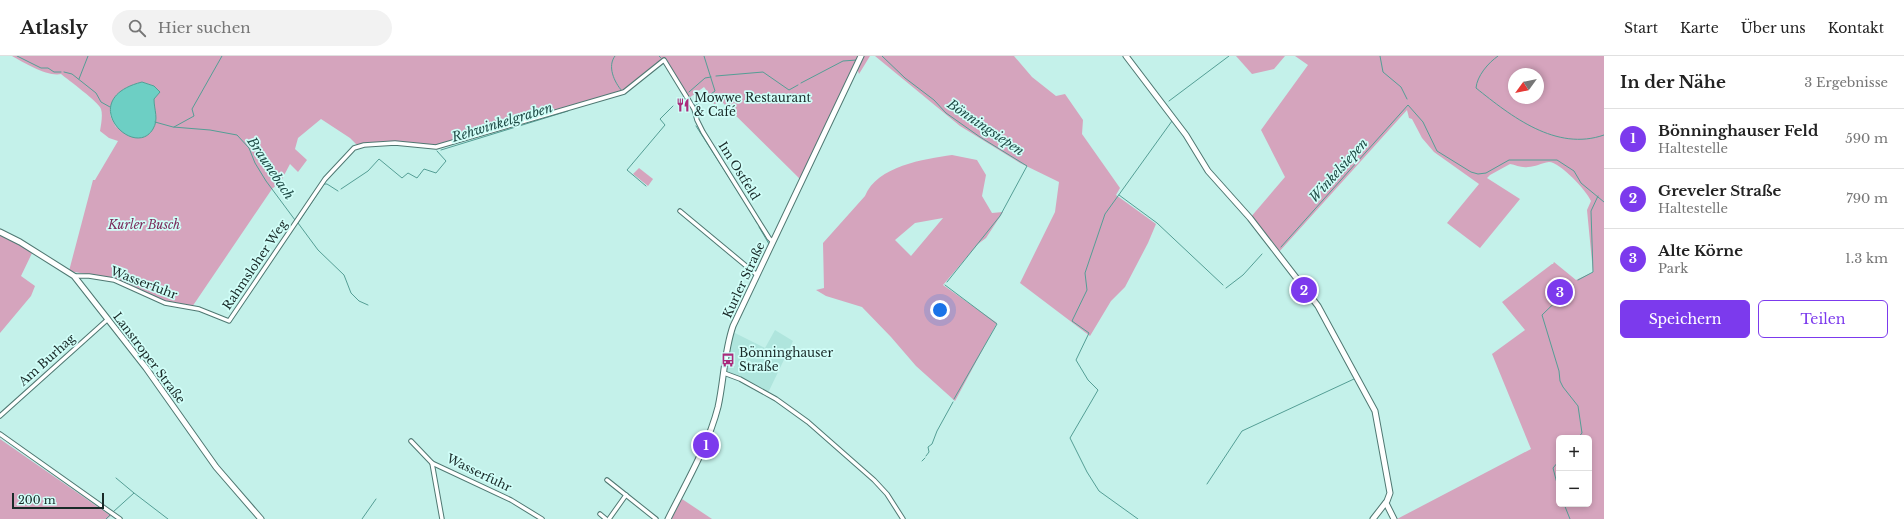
<!DOCTYPE html>
<html lang="de">
<head>
<meta charset="utf-8">
<style>
	body { margin:0; font-family:"Libre Baskerville",serif; background:#f2f2f2; color:#222 }
	.controls { position:absolute; right:12px; bottom:12px; display:grid; overflow:hidden; border-radius:6px; box-shadow:0 2px 6px #0003 }
	.controls button { width:36px; height:36px; display:grid; place-items:center; padding:0; border:0; border-bottom:1px solid #e0e0e0; background:#fff; color:#222; font:20px sans-serif }
	.compass { position:absolute; left:1508px; top:12px; width:36px; height:36px; border-radius:50%; background:#fff; box-shadow:0 2px 6px #0003; rotate:237deg }
	.scale { position:absolute; left:12px; bottom:10px; width:92px; box-sizing:border-box; padding-left:4px; border:2px solid #192a28; border-top:0; font-size:11px; line-height:14px; white-space:nowrap; color:#192a28; -webkit-text-stroke:3px #d1fef8; paint-order:stroke }
	.you { position:absolute; left:940px; top:254px; width:14px; height:14px; margin:-10px; border:3px solid #fff; border-radius:50%; background:#1a73e8; box-shadow:0 0 0 6px #1a73e833 }
	.badge { display:grid; place-items:center; width:26px; height:26px; border-radius:50%; background:#7c3aed; color:#fff; font-size:13px; font-weight:700 }
	.pin { position:absolute; translate:-50% -50%; border:2px solid #fff; box-shadow:0 1px 4px #0006 }
	.list { margin:0; padding:0; list-style:none }
	h2 { display:flex; justify-content:space-between; align-items:center; height:52px; margin:0; padding:0 16px; font-size:17px }
	h2 small { font-size:13px; font-weight:400; color:#767676 }
	.list li { display:grid; grid-template-columns:26px 1fr auto; gap:12px; align-items:center; box-sizing:border-box; height:60px; padding:0 16px; border-top:1px solid #e0e0e0 }
	.list b { display:block; font-size:15px; white-space:nowrap }
	.list p { margin:0; font-size:13px; white-space:nowrap; color:#767676 }
	.list em { font-size:13px; font-style:normal; color:#767676 }
	.actions { display:flex; gap:8px; padding:12px 16px }
	.actions a { flex:1; padding:9px 0; border:1px solid #7c3aed; border-radius:6px; text-align:center; font-size:14px; color:#7c3aed }
	.actions .main { background:#7c3aed; color:#fff }
	.icon { flex:none; width:22px; height:22px; fill:none; stroke:currentColor; stroke-width:2; stroke-linecap:round; stroke-linejoin:round }
	.map { position:relative; flex:none; width:1604px; height:463px; overflow:hidden }
	header { display:flex; align-items:center; gap:24px; box-sizing:border-box; height:56px; padding:0 20px; background:#fff; border-bottom:1px solid #e0e0e0 }
	header strong { font-size:19px }
	nav { display:flex; gap:22px; margin-inline-start:auto; font-size:14px }
	.search { width:280px; height:36px; background:#f2f2f2; display:flex; align-items:center; gap:10px; box-sizing:border-box; padding:0 14px; border-radius:22px; color:#767676; font-size:15px }
	main { display:flex }
	aside { flex:1; background:#fff }
	.map>svg:first-child { display:block }
	.built { fill:#afe5dd }
	.green { fill:#d5a4bd; fill-rule:evenodd }
	.water { fill:#6dcfc4; stroke:#549e95 }
	.lines { fill:none; stroke-linecap:round; stroke-linejoin:round }
	.stream { stroke:#549e95; stroke-width:1 }
	.street-casing { stroke:#4f7872; stroke-width:5.5 }
	.secondary-casing { stroke:#4f7872; stroke-width:7 }
	.street { stroke:#fff; stroke-width:3.5 }
	.secondary { stroke:#fff; stroke-width:5 }
	.labels { text-anchor:middle; stroke-width:3.5; stroke-linejoin:round; paint-order:stroke }
	.poi-label { font-size:12px; fill:#192a28; stroke:#d1fef8; text-anchor:start }
	.street-label { font-size:12px; fill:#192a28; stroke:#d1fef8 }
	.park-label { font-size:12px; font-style:italic; fill:#7c2c5c; stroke:#d1fef8 }
	.water-label { font-size:13px; font-style:italic; fill:#204c47; stroke:#d1fef8 }
</style>
</head>
<body>
<header>
<strong>Atlasly</strong>
<div class="search"><svg class="icon" aria-label="search" viewBox="0 0 24 24"><circle cx="10" cy="10" r="6"/><path d="M15 15l6 6"/></svg>Hier suchen</div>
<nav><a>Start</a><a>Karte</a><a>Über uns</a><a>Kontakt</a></nav>
</header>
<main>
<div class="map">
<svg width="1604" height="463" viewBox="0 0 1604 463">
	<rect width="100%" height="100%" fill="#c4f1ea"/>
	<path class="built" d="M775,274L793,285L767,339L740,323L724,317L731,275L765,292Z"/>
	<g class="green">
		<path d="M12,0H870L859,18L857,12L802,125L722,46L714,48L711,42L714,36L710,39L704,31L689,42L665,4L659,6L624,36L433,92L410,88L358,90L350,82L321,63L298,82L295,93L307,104L298,116L290,108L281,125L272,133L192,251L172,248L114,223L69,215L93,124H95L118,85L109,82L100,75C101,69 103,59 101,53C99,46 68,24 61,18C48,21 24,7 12,0ZM142,26L154,30L160,36L154,43C153,62 162,66 145,80L116,71C114,67 110,61 110,57C109,40 129,30 142,26Z"/>
		<path d="M875,0H1014L1032,21L1056,40L1065,38L1083,64L1082,78L1120,132L1116,139L1156,168L1148,187L1125,231L1111,245L1090,280L1020,227L1055,156L1059,126L1020,107L960,70Z"/>
		<path d="M1236,0H1285L1274,13L1252,18Z"/>
		<path d="M1295,0H1604V463H1397L1531,393L1492,298L1525,274L1502,246L1552,208H1553L1554,206L1576,224L1593,216L1587,154L1591,145C1587,135 1560,106 1549,106C1541,107 1535,111 1528,111C1521,112 1516,109 1510,108L1490,119L1487,122L1520,143L1480,192L1447,167L1479,128L1434,96L1422,82L1412,63L1409,62L1407,54L1278,197L1250,162L1285,121L1261,74L1308,9ZM1514,18H1538V42H1514ZM1559,382H1589V448H1559Z"/>
		<path d="M952,99L977,104L986,119L982,140L992,157L1003,156L986,182L978,188L943,229L997,267L955,345L916,310L891,281L862,251L826,240L816,234L824,232L823,187L865,140C877,110 924,103 952,99ZM943,162L911,200L895,184L915,167Z"/>
		<path d="M639,112L653,123L648,130L633,118Z"/>
		<path d="M0,177L33,195L21,220L35,230L31,240L0,277Z"/>
		<path d="M0,383L111,460L107,463H0Z"/>
		<path d="M682,443L712,463H671Z"/>
	</g>
	<path class="water" d="M142,26L154,30L160,36L154,43C154,54 159,63 153,73C134,105 74,43 142,26Z"/>
	<g class="lines">
		<g class="stream">
			<path d="M17,0L41,12H48L54,16H61"/>
			<path d="M615,0C607,10 614,26 622,35"/>
			<path d="M659,0L661,2"/>
			<path d="M882,0L905,22L934,44L946,57L980,81L1027,110L1000,160L947,226"/>
			<path d="M1380,0L1383,16L1401,31L1407,43"/>
			<path d="M1498,0C1488,7 1477,20 1476,32C1511,60 1556,96 1604,79"/>
			<path d="M64,16L72,18L96,37L101,46L110,51"/>
			<path d="M716,20L763,16L789,34L798,29"/>
			<path d="M79,23L88,0"/>
			<path d="M801,27L843,5L857,4"/>
			<path d="M689,36L705,22L711,21"/>
			<path d="M1169,45L1229,0"/>
			<path d="M695,50L715,35L704,0"/>
			<path d="M155,66L173,71L210,74L237,79L249,92L255,107L266,125L295,164"/>
			<path d="M696,70L742,142"/>
			<path d="M174,71L194,60L192,53L222,0"/>
			<path d="M441,94L568,55"/>
			<path d="M646,130L627,114L665,69L660,63L673,50"/>
			<path d="M341,133L368,115L379,103L402,122L408,117L417,122L424,113L436,117L446,105L437,95"/>
			<path d="M338,135L327,128H324L298,167L318,194L344,219L351,237L359,245L368,249"/>
			<path d="M1119,139L1157,167L1223,229"/>
			<path d="M753,160L757,167"/>
			<path d="M759,171L769,188"/>
			<path d="M1281,191L1408,49L1423,66L1437,95L1471,116L1478,118L1486,117L1509,104H1557L1574,115L1581,127L1604,146"/>
			<path d="M1578,224L1593,216L1591,155L1598,140"/>
			<path d="M945,229L997,268L954,343"/>
			<path d="M1573,229L1542,259L1559,315L1560,325L1563,331L1578,350L1582,377L1578,382"/>
			<path d="M1226,232L1243,219L1262,198"/>
			<path d="M926,400L929,396L928,391L932,388L937,375L953,346"/>
			<path d="M922,405L925,402"/>
			<path d="M1559,405L1553,412L1559,435"/>
			<path d="M1207,428L1242,375L1354,323"/>
			<path d="M134,437L168,463"/>
			<path d="M1564,448L1570,463"/>
			<path d="M113,456L134,437L116,422"/>
			<path d="M106,463L110,459"/>
			<path d="M362,463L376,443"/>
			<path d="M1138,463L1099,435L1087,416L1070,382L1098,334L1088,324L1076,304L1089,277L1072,265L1087,234L1085,217L1105,158L1172,65"/>
		</g>
		<g class="street-casing">
			<g id="street">
				<path d="M680,155L757,219"/>
				<path d="M74,220H89L114,224L165,247L199,253L229,265L325,123L354,92L364,89L395,87L436,91L624,36L664,4L694,53L697,64L703,76L769,182L773,186"/>
				<path d="M724,317L740,323L776,343L808,366L874,424L887,438L903,463"/>
				<path d="M0,360L107,264"/>
				<path d="M0,378L120,463"/>
				<path d="M411,385L432,407L511,444L542,463"/>
				<path d="M432,407L442,463"/>
				<path d="M607,424L656,463"/>
				<path d="M600,458L606,463"/>
				<path d="M609,463L626,439"/>
			</g>
		</g>
		<g class="secondary-casing">
			<g id="secondary">
				<path d="M1126,0L1186,79L1208,115L1250,162L1318,250L1375,355L1390,437L1387,445L1373,463"/>
				<path d="M0,176L20,186L74,220L146,312L216,411L261,463"/>
				<path d="M1386,447L1394,463"/>
				<path d="M668,463C686,427 708,390 718,351C724,324 724,296 733,270L861,0"/>
			</g>
		</g>
		<use href="#street" class="street"/>
		<use href="#secondary" class="secondary"/>
	</g>
	<defs>
		<g id="restaurant-bare" transform="scale(1.08)"><path d="M-5-6h1v4h1v-4h1v4h1v-4h1v5L-1.5 .5V6h-2V.5L-5-1ZM5-6V6H3V1.5H1.5Q1.5-4 5-6Z" fill="#aa2b7b" stroke="#d1fef8" stroke-width="2.5" paint-order="stroke"/></g>
		<g id="bus-bare" transform="scale(1.08)"><path d="M-5-6H5V4H4V6H2V4H-2V6H-4V4H-5ZM-3.5-4V0h7V-4ZM-3.5 1.2v1.5H-2V1.2ZM2 1.2v1.5H3.5V1.2Z" fill="#aa2b7b" stroke="#d1fef8" stroke-width="2.5" paint-order="stroke"/></g>
	</defs>
	<g fill-rule="evenodd">
		<use href="#restaurant-bare" x="683" y="49"/>
		<use href="#bus-bare" x="728" y="304"/>
	</g>
	<g class="labels">
		<g class="poi-label">
			<text x="694" y="46">Mowwe Restaurant<tspan x="694" dy="14">&amp; Café</tspan></text>
			<text x="739" y="301">Bönninghauser<tspan x="739" dy="14">Straße</tspan></text>
		</g>
		<g class="street-label">
			<text transform="translate(739 115) rotate(58)" y="4">Im Ostfeld</text>
			<text transform="translate(255 209) rotate(-56)" y="4">Rahmsloher Weg</text>
			<text transform="translate(744 224) rotate(-65)" y="4">Kurler Straße</text>
			<text transform="translate(144 227) rotate(21)" y="4">Wasserfuhr</text>
			<text transform="translate(149 302) rotate(53)" y="4">Lanstroper Straße</text>
			<text transform="translate(47 304) rotate(-42)" y="4">Am Burhag</text>
			<text transform="translate(479 417) rotate(26)" y="4">Wasserfuhr</text>
		</g>
		<g class="park-label">
			<text x="144" y="173">Kurler Busch</text>
		</g>
		<g class="water-label">
			<text transform="translate(502 66) rotate(-17)" y="5">Rehwinkelgraben</text>
			<text transform="translate(986 71) rotate(34)" y="5">Bönningsiepen</text>
			<text transform="translate(271 112) rotate(56)" y="5">Braunebach</text>
			<text transform="translate(1338 114) rotate(-48)" y="5">Winkelsiepen</text>
		</g>
	</g>
</svg>
<div class="controls">
<button>+</button>
<button>−</button>
</div>
<svg class="compass" viewBox="-18 -18 36 36"><path d="M0-13l5 13h-10z" fill="#e53935"/><path d="M0 13l5-13h-10z" fill="#767676"/></svg>
<div class="scale">200 m</div>
<div class="you"></div>
<div class="pin badge" style="left:706px;top:389px">1</div>
<div class="pin badge" style="left:1304px;top:234px">2</div>
<div class="pin badge" style="left:1560px;top:236px">3</div>
</div>
<aside>
<h2>In der Nähe<small>3 Ergebnisse</small></h2>
<ul class="list">
<li><span class="badge">1</span><div><b>Bönninghauser Feld</b><p>Haltestelle</p></div><em>590 m</em></li>
<li><span class="badge">2</span><div><b>Greveler Straße</b><p>Haltestelle</p></div><em>790 m</em></li>
<li><span class="badge">3</span><div><b>Alte Körne</b><p>Park</p></div><em>1.3 km</em></li>
</ul>
<div class="actions"><a class="main">Speichern</a><a>Teilen</a></div>
</aside>
</main>
</body>
</html>
